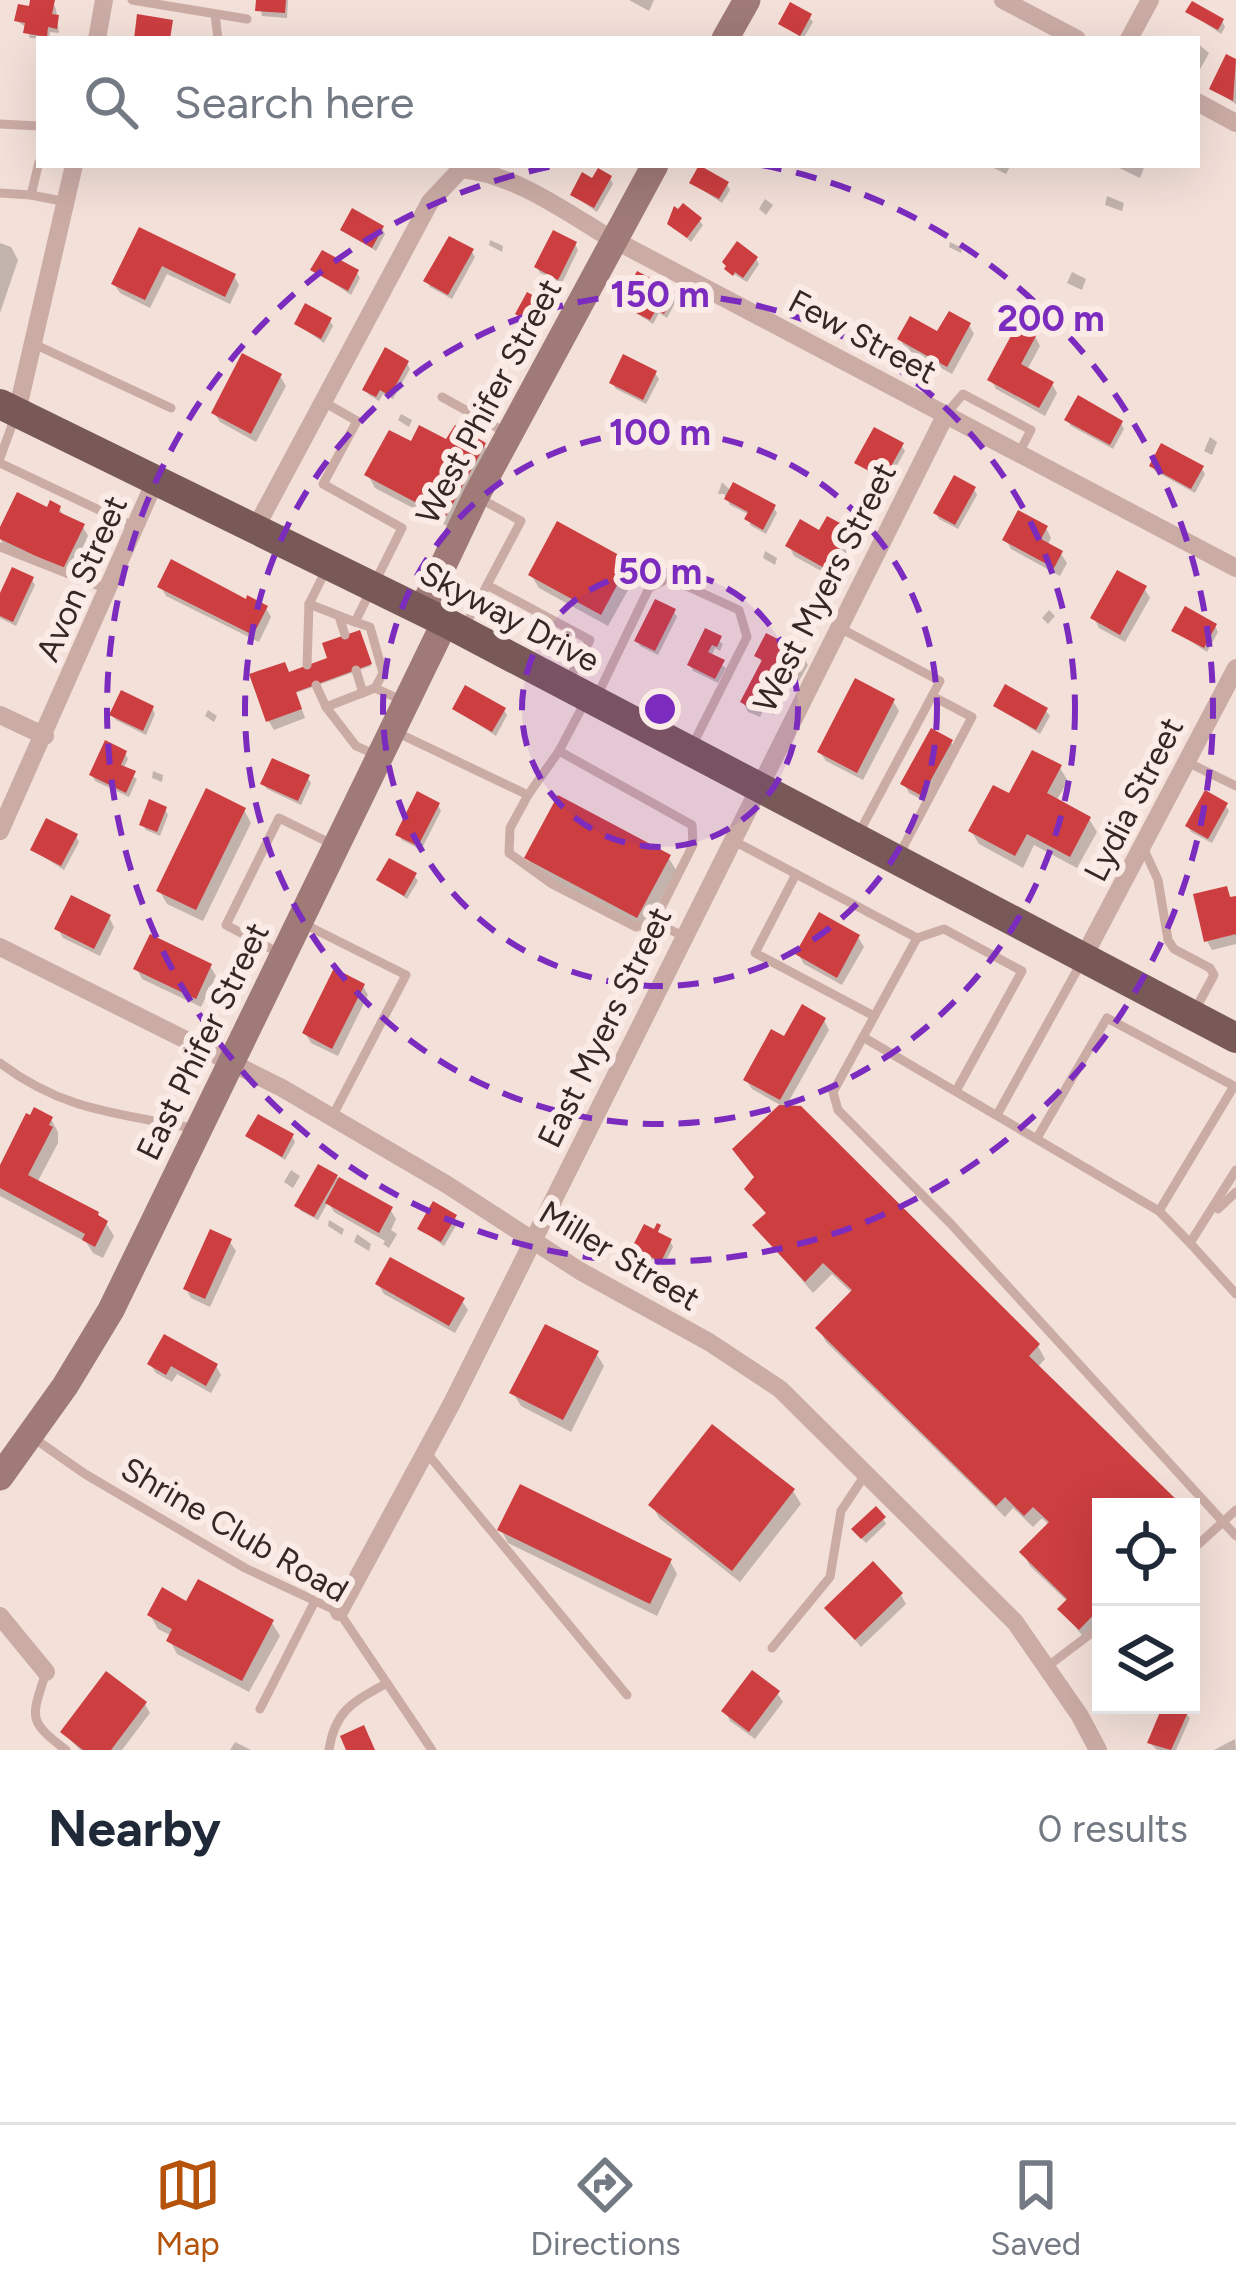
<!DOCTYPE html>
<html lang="en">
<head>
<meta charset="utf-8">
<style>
	body { margin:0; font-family:Figtree,sans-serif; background:#f2f2f3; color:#1f2937 }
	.controls { position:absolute; right:36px; bottom:36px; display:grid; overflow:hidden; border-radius:0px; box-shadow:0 12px 48px #0002 }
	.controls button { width:108px; height:108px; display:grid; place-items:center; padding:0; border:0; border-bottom:3px solid #e0e1e3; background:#fff; color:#1f2937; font:60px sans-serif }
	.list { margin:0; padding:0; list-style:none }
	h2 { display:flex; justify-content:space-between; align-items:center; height:156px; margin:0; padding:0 48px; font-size:51px }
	h2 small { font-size:39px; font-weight:400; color:#747a83 }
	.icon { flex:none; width:66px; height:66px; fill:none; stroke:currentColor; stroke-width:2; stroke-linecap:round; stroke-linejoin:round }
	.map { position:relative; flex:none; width:1236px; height:1750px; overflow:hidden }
	.search { position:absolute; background:#fff; box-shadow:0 12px 48px #0002; left:36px; right:36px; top:36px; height:132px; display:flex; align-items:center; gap:30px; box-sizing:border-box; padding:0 42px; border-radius:0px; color:#747a83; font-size:45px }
	.sheet { height:372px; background:#fff }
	nav { display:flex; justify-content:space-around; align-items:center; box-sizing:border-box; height:168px; border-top:3px solid #e0e1e3; background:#fff; font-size:33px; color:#747a83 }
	nav a { display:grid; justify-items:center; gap:6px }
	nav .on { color:#b45309 }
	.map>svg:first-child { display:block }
	.shadow { fill:#0003 }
	.building { fill:#cc3e40 }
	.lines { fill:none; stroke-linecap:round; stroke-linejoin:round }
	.lane { stroke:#cbaca5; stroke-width:9 }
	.street { stroke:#cbaca5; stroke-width:18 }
	.secondary { stroke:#9f7a76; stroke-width:27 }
	.primary { stroke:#795957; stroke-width:30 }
	.ring { fill:none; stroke:#7b2cbf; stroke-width:6; stroke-dasharray:21 15 }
	.labels { text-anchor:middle; stroke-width:12; stroke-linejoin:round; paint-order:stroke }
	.street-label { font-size:33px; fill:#362726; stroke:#faebe6 }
	.centre { fill:#7b2cbf; stroke:#faebe6; stroke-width:6 }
	.ring-label { font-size:36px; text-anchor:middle; font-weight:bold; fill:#7b2cbf; stroke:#faebe6; stroke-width:12; stroke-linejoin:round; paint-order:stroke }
</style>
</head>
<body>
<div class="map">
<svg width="1236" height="1750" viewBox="0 0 1236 1750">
	<rect width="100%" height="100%" fill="#f3e0d9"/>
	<g class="shadow">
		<path d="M33,0L53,3L56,9L59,33L50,32L49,39L30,38L27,28L17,21L31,9Z"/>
		<path d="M259,0H288L287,18L262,16Z"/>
		<path d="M629,0H654L649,11Z"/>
		<path d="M1189,12L1222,21L1225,27L1221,34Z"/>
		<path d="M809,17L813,22L803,39L781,24Z"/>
		<path d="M1197,43L1209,53L1197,75Z"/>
		<path d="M1227,58L1236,63V104L1212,89Z"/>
		<path d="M988,165H1011L1006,174Z"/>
		<path d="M1113,165H1145L1140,178Z"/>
		<path d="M610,178L613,184L597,212L573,195L593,182Z"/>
		<path d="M692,183L727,184L730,190L722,203Z"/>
		<path d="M1107,196L1124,203L1122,211L1105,205Z"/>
		<path d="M765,199L773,205L766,215L759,209Z"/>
		<path d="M699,220L703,225L691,242L671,224Z"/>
		<path d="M382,228L385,234L376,251L343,230Z"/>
		<path d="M140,231L234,276L239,285L230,304L167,274L150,308L120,293L114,284Z"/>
		<path d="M490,240L503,246L502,252L489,245Z"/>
		<path d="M950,242L962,248L961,253L949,247Z"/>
		<path d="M0,243L11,247L18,260L0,313Z"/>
		<path d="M575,244L578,250L562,283L540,273L537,267Z"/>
		<path d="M472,252L475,257L452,299L430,287L427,281Z"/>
		<path d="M756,259L759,264L747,282L727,270Z"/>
		<path d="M314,270L357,273L360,278L351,295Z"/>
		<path d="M1072,272L1086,279L1082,290L1067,283Z"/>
		<path d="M674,293L677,299L667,318L659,313L653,324L627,307L631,299L628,294Z"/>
		<path d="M543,304L547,319L541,330L518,314Z"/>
		<path d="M330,321L333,326L324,343L297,324Z"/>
		<path d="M969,325L974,334L952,374L906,349L900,339L939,335Z"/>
		<path d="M1035,336L1040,346L1027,370L1052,384L1057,393L1045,416L996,389L991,379Z"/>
		<path d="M407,363L410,369L393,399L383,394L379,401L369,395L366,390Z"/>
		<path d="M655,373L659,379L646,404L616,389L612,383Z"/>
		<path d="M280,376L286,386L256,442L220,422L214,413Z"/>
		<path d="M401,414L412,420L409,427L398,420Z"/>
		<path d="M1067,420L1121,423L1124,429L1113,449L1071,426Z"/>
		<path d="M1210,437L1217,442L1212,455L1204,451Z"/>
		<path d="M448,443L484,445L491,458L453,529L375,488L368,475L412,445Z"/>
		<path d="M901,445L905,451L887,483L858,463Z"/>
		<path d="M1152,466L1202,469L1205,474L1195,493L1155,471Z"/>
		<path d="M722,482L731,491L774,508L777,513L766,534L750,525V515L730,505L724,494H718Z"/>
		<path d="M974,489L977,495L958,529L939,519L936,513Z"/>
		<path d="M59,508L65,518L83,527L88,536L69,577L4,546L0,538V534Z"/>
		<path d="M1046,528L1051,538L1047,546L1061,554L1067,563L1060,576L1011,549L1006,540Z"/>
		<path d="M849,531L854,541L834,578L794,556L789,546L820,534Z"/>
		<path d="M765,551L777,558L775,565L763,558Z"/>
		<path d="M628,563L636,576L608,626L539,588L531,575Z"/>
		<path d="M32,580L35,585L16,626L0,618V600Z"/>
		<path d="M161,587L266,608L271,617L259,642L166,596Z"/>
		<path d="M1144,588L1150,598L1125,642L1099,628L1094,618Z"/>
		<path d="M1049,610L1055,616L1048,624L1042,618Z"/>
		<path d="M674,612L677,617L658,655L640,646L637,641Z"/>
		<path d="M1215,626L1218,632L1207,652L1175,631Z"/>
		<path d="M706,632L723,644L720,651L715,648L711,657L726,668L718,683L693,671L690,665Z"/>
		<path d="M359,633L371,666L296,693L305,718L274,730L268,720L290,675L331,660Z"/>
		<path d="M758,656H802L808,665L799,681L793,678L774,715L764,709L760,717L748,712L743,702L763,665Z"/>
		<path d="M893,701L899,711L863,780L826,761L820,752Z"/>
		<path d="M996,706L1046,711L1050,716L1040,734Z"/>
		<path d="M152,708L155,714L146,735L116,720L112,715Z"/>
		<path d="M455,709L504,710L507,715L496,736Z"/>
		<path d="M208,710L217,716L214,722L205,716Z"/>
		<path d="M951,742L956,752L928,803L909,793L904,783Z"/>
		<path d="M125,753L128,759L123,769L137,779L129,797L95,781L92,775Z"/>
		<path d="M1060,768L1068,781L1056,801L1089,819L1097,832L1077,868L1034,845L1023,868L979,844L971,831L1010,797Z"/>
		<path d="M153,771L163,775L162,782L152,778Z"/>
		<path d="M308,778L311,783L301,805L267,789L263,784Z"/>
		<path d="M438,805L441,811L421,850L402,840L399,835Z"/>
		<path d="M1226,806L1229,811L1212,843L1191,832L1188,826Z"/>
		<path d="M165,809L168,815L160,836L146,830L142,824Z"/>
		<path d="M244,810L251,823L203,921L167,904L159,890Z"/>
		<path d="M76,836L79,842L64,870L33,850Z"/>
		<path d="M668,857L676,870L644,930L535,871L527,858Z"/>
		<path d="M414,875L418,881L407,899L380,880Z"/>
		<path d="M1226,889L1232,900L1236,899V944L1212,950L1207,941Z"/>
		<path d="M109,917L114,927L100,956L63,938L58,929Z"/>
		<path d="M858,937L864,947L842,985L804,964L798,954Z"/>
		<path d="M210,966L216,976L201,1007L142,979L137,969Z"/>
		<path d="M363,986L368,995L338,1056L311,1043L305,1033Z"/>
		<path d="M824,1020L829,1030L785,1108L1038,1346L1045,1359L1037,1368L1179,1507H1101V1627L1087,1641L1061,1610L1068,1602L1030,1566L1023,1553L1049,1525L1042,1518L1033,1527L1013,1508L1005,1517L826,1342L819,1329L853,1294L832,1274L813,1293L756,1226L768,1216L747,1189L756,1179L782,1106L752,1089L746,1080L785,1040Z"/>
		<path d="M51,1119L58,1132V1143L37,1183L106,1223L114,1236L103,1258L93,1253L86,1242L0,1196V1169Z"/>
		<path d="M249,1136H292L295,1142L285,1160Z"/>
		<path d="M291,1170L300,1176L293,1188L284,1182Z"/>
		<path d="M336,1177L390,1209L396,1219L391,1230L397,1234L389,1248L383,1244L385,1241L334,1212L328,1202L318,1220L301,1211L297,1206Z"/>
		<path d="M454,1217L458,1222L444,1246L421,1229Z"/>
		<path d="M329,1220L344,1229L342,1235L328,1226Z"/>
		<path d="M357,1234L371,1244L369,1251L354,1242Z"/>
		<path d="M670,1241L673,1247L664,1265L652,1259L649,1266L632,1253Z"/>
		<path d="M230,1242L236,1251L210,1307L191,1298L186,1289Z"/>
		<path d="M378,1284L462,1301L468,1310L455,1333L384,1294Z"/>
		<path d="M596,1353L604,1366L571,1432L521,1406L513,1393Z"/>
		<path d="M150,1364L216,1366L221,1375L211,1393L177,1374L172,1382L156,1373Z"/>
		<path d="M793,1491L801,1504L740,1582L659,1518L652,1505Z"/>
		<path d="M883,1519L886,1524L866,1543L858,1535Z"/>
		<path d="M501,1530L670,1561L677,1574L657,1616L508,1543Z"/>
		<path d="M901,1595L906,1604L861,1647L828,1608Z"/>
		<path d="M188,1605L272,1623L280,1636L249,1692L177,1654L170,1641L172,1636L158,1629L150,1615Z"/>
		<path d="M777,1693L783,1702L755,1739L730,1721L725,1711Z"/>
		<path d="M145,1704L150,1713L122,1750H80L63,1732Z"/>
		<path d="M1166,1705L1186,1713L1190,1718L1176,1750H1157L1150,1743Z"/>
		<path d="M1235,1739L1236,1750H1214Z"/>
		<path d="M235,1742L251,1750H230Z"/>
	</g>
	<g class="building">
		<path d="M30,0H55L52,14L59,15L57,29L48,27L47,37L23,33L25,23L14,21L18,4L29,6Z"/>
		<path d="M256,0H286L285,13L255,11Z"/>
		<path d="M1192,1L1224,19L1218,30L1185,12Z"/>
		<path d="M790,2L812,14L800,36L778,24Z"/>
		<path d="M137,14L173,20L170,39H134Z"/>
		<path d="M1226,54L1236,59L1233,101L1209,89Z"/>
		<path d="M699,165L729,182L719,199L689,183Z"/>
		<path d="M598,168L612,176L594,208L570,195L582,172L592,178Z"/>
		<path d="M683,203L702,218L687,238L667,224L674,206L678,209Z"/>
		<path d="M352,208L384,226L372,248L340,230Z"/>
		<path d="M139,227L236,274L225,297L162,266L145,300L111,284Z"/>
		<path d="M553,230L577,242L558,280L534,267Z"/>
		<path d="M449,236L474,249L448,295L423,281Z"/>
		<path d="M737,241L758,257L743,278L735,272L733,276L724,269L726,266L722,262Z"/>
		<path d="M322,250L359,270L348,291L310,270Z"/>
		<path d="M637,271L676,291L664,314L656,310L650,320L624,307L630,297L625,294Z"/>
		<path d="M527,292L545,302L541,309L546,311L537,327L515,314Z"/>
		<path d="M305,303L332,318L321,339L294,324Z"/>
		<path d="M949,311L971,323L947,367L897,339L910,316L937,331Z"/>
		<path d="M1018,323L1037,334L1021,364L1054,382L1039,408L987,380Z"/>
		<path d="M385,347L409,361L390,396L380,390L376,397L362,390Z"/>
		<path d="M242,353L282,374L251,434L211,413Z"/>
		<path d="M623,354L657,371L643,400L609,383Z"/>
		<path d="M1078,395L1123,421L1110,445L1064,420Z"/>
		<path d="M419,425L446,439L455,425L486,443L445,518L364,475L389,430L411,441Z"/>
		<path d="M874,427L904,443L884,479L854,463Z"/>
		<path d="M1161,443L1204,466L1191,489L1149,466Z"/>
		<path d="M954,475L976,487L955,525L933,513Z"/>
		<path d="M733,482L776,505L763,530L744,519L748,512L724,499Z"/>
		<path d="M17,492L47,507L50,500L61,506L59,512L85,524L63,569L0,539V527Z"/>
		<path d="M1018,510L1048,526L1041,539L1063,551L1054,568L1002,540Z"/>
		<path d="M827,516L851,529L828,570L785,546L800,519L819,530Z"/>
		<path d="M557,521L630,561L601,615L528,575Z"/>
		<path d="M171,559L246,599L247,595L268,606L253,635L157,587Z"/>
		<path d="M12,567L34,577L13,622L0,616V593Z"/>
		<path d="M1117,570L1147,586L1120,635L1090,618Z"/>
		<path d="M655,599L676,609L655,651L634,641Z"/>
		<path d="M1185,606L1217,624L1204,648L1171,631Z"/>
		<path d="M705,628L722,636L717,647L712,645L708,652L725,660L715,679L687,665Z"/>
		<path d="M360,630L372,664L296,692L302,709L266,722L249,674L285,662L289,672L327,658L322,643Z"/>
		<path d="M766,633L805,653L794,674L788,671L769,707L758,702L754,710L740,702L762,660L754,656Z"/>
		<path d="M855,678L895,699L857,773L817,752Z"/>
		<path d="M1005,684L1048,708L1036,730L993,706Z"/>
		<path d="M465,685L506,708L492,732L452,709Z"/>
		<path d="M121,690L154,706L143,731L109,715Z"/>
		<path d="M931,728L953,740L922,796L900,784Z"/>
		<path d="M105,740L127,751L121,765L136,771L126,793L89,775Z"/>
		<path d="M1032,750L1062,765L1047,793L1091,817L1070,857L1027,834L1015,856L968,831L993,785L1009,793Z"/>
		<path d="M272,758L310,775L298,801L260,784Z"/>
		<path d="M206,788L246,808L196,910L156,891Z"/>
		<path d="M1205,790L1228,803L1208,839L1185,826Z"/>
		<path d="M417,791L440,803L418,846L395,835Z"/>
		<path d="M558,795L671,855L637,918L524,858Z"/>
		<path d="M149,799L167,807L157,832L139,825Z"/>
		<path d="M46,818L78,834L61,866L30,850Z"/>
		<path d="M389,858L417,873L404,896L376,880Z"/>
		<path d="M1227,886L1230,897L1236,896V934L1204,942L1193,894Z"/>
		<path d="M71,895L111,915L94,949L54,929Z"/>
		<path d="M819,912L860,935L837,978L795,954Z"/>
		<path d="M150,934L212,964L196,999L133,969Z"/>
		<path d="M334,968L365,984L332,1049L302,1033Z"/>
		<path d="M802,1004L826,1018L780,1100L743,1080L771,1029L784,1036Z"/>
		<path d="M779,1105L801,1106L1040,1344L1029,1356L1184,1507H1101V1607L1079,1630L1057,1609L1067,1599L1019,1552L1049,1522L1033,1507L1024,1516L1005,1497L996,1506L815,1328L852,1290L823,1263L805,1282L752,1225L766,1213L744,1189L754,1177L732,1149Z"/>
		<path d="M34,1107L53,1117L49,1125L53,1127L28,1175L99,1212L98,1215L108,1221L95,1247L82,1240L85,1234L0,1188V1165L26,1113L30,1115Z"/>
		<path d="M258,1114L294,1134L282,1157L245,1136Z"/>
		<path d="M318,1164L338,1175L314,1217L294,1206Z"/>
		<path d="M339,1177L393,1207L379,1233L325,1203Z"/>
		<path d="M433,1201L457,1215L441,1242L417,1229Z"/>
		<path d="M657,1223L661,1225L658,1232L672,1239L661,1262L649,1256L646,1262L629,1253L644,1224L654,1229Z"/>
		<path d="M210,1229L232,1239L205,1299L183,1289Z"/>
		<path d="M390,1257L465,1298L449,1326L375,1284Z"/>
		<path d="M545,1324L599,1351L563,1420L509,1393Z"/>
		<path d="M164,1334L218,1364L206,1386L171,1366L166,1375L147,1364Z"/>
		<path d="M712,1424L795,1489L732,1571L648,1505Z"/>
		<path d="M520,1484L672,1559L650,1604L497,1530Z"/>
		<path d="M876,1506L886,1517L861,1539L851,1529Z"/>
		<path d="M873,1561L903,1593L855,1640L824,1608Z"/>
		<path d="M198,1579L274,1620L242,1681L166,1641L172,1629L147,1615L162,1587L186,1601Z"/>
		<path d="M752,1670L780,1691L749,1732L721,1711Z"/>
		<path d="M106,1671L147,1702L111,1750H83L60,1732Z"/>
		<path d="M1163,1705L1189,1710L1171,1750L1147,1743Z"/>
		<path d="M364,1725L375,1750H346L340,1736Z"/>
	</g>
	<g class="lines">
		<g class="lane">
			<path d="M132,0L247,19"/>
			<path d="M215,14L218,39"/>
			<path d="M0,124L39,126"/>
			<path d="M39,162L31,195L67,202"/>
			<path d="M0,193L31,195"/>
			<path d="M34,344L171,408"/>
			<path d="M442,397L505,432"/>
			<path d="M322,401L357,421L323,484L402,528L355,622L309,604L325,572"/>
			<path d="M946,414L963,394L1031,430L1019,453"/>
			<path d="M0,458L15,417"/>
			<path d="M0,463L135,527"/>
			<path d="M479,498L521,521L487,585"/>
			<path d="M0,547L107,589"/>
			<path d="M339,616L345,635"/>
			<path d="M355,622L370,627L383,673L375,688"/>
			<path d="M838,627L940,681L932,696"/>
			<path d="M464,628L487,585L590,640L568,681"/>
			<path d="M307,665L309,604"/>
			<path d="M356,670L363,693"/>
			<path d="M316,685L326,707"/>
			<path d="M598,694L649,588L669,578L739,610L747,637L692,746"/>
			<path d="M586,700L559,751L692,825L693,845L654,922L683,936"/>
			<path d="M398,733L528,795L559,751"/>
			<path d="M374,754L356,746L326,707L375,688L401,700"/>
			<path d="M1185,761L1236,786"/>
			<path d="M528,795L510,828L509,853L552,884L636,927L654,922"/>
			<path d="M860,831L932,696L972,717L899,855"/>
			<path d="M734,841L917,938L833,1092L838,1110L950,1223L1236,1536"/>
			<path d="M1142,845L1158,880L1168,940L1174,949L1210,968L1214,975L1195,1010"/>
			<path d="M796,874L755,953L874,1016"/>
			<path d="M302,923L406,975L332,1117"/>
			<path d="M917,938L944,929L1022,971L956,1091"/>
			<path d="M281,954L226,925L279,818L332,844"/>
			<path d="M863,1037L1159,1211L1190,1243L1236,1170"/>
			<path d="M0,1063C65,1112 119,1113 196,1129"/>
			<path d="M997,1115L1081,963"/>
			<path d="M1037,1138L1107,1018L1234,1086L1159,1211"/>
			<path d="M1218,1209L1236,1192"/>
			<path d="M1190,1243L1236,1294"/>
			<path d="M35,1439L85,1474L245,1568L339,1612L432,1750"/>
			<path d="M426,1452L627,1695"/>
			<path d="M1191,1551L1236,1510"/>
			<path d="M772,1648L830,1577L841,1511L867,1472"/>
			<path d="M1048,1666L1101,1626"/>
			<path d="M46,1672C32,1717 26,1720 66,1750"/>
			<path d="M260,1709L316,1599"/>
			<path d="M329,1750C335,1710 353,1702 387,1683"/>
		</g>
		<g class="street">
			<path d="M1003,0L1077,39"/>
			<path d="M97,39L104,0"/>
			<path d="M1129,39L1150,0"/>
			<path d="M1197,102L1236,123"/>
			<path d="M17,412L74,165"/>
			<path d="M255,529L430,202L461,169C512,174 559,207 603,234L1236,568"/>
			<path d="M0,715L45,736"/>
			<path d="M0,831L156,479"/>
			<path d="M0,947L282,1088L446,1184L580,1271L709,1342L780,1389L1015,1622L1080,1716L1098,1750"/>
			<path d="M1083,958L1236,668"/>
			<path d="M339,1612L452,1403L946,414"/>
			<path d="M0,1616L46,1672"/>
		</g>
		<g class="secondary">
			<path d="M725,39L747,0"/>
			<path d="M422,610L476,496L655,165"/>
			<path d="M0,1477L65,1386L111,1310L445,622"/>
		</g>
		<path class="primary" d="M0,404L445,622L1236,1038"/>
	</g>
	<circle cx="660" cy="709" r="138" fill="#7b2cbf" fill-opacity=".12"/>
	<g class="ring">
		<circle cx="660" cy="709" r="138"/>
		<circle cx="660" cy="709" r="277"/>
		<circle cx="660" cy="709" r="415"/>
		<path d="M761 165A553 553 0 1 1 559 165"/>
	</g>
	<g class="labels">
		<g class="street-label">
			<text transform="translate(863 336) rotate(28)" y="12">Few Street</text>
			<text transform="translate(488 401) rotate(-62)" y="12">West Phifer Street</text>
			<text transform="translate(81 578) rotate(-66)" y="12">Avon Street</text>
			<text transform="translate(824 587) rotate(-63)" y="12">West Myers Street</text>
			<text transform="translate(510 616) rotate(28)" y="12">Skyway Drive</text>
			<text transform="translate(1133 799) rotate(-63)" y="12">Lydia Street</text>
			<text transform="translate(604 1027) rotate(-64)" y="12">East Myers Street</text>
			<text transform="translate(202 1041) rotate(-64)" y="12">East Phifer Street</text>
			<text transform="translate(620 1255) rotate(31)" y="12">Miller Street</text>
			<text transform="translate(235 1529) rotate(30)" y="12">Shrine Club Road</text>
		</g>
	</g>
	<circle cx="660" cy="709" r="18" class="centre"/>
	<g class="ring-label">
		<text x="660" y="307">150 m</text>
		<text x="1051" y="331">200 m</text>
		<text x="660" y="445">100 m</text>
		<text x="660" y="584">50 m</text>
	</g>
</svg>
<div class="controls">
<button><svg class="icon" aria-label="locate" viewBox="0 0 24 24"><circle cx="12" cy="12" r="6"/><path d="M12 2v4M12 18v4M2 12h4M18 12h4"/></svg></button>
<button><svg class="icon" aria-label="layers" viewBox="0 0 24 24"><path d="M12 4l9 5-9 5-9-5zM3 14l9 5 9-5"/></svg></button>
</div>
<div class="search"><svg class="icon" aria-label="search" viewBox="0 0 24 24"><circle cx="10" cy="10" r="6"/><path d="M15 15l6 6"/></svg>Search here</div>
</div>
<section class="sheet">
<h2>Nearby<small>0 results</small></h2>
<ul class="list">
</ul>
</section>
<nav>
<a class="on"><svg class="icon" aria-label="map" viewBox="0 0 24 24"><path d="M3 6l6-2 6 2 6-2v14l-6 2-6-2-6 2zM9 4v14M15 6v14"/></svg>Map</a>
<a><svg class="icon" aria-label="directions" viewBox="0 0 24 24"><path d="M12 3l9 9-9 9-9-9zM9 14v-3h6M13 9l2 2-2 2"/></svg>Directions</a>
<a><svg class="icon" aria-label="saved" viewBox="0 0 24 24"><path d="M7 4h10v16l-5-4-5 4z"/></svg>Saved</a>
</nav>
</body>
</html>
